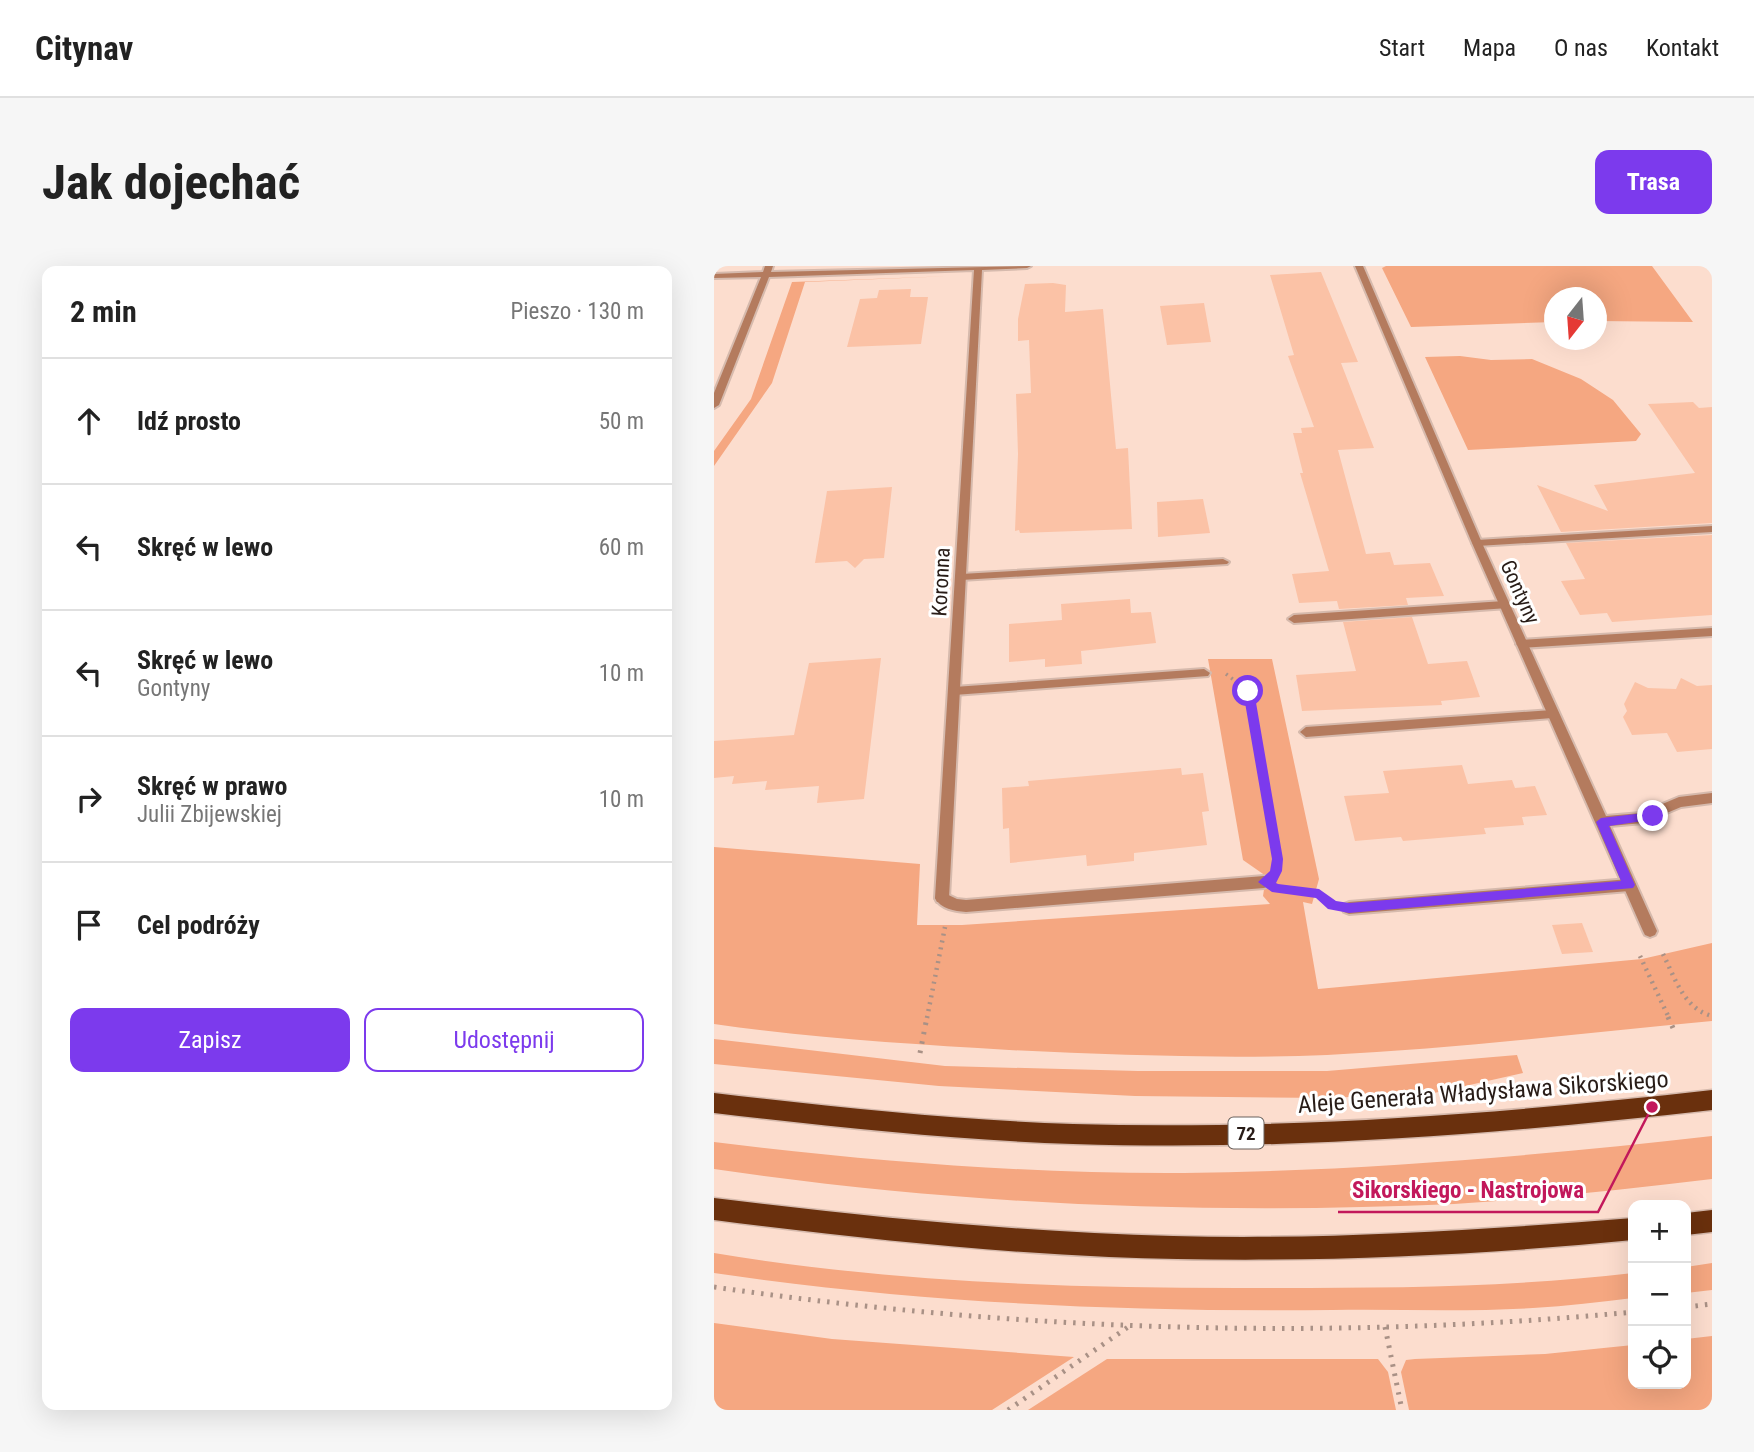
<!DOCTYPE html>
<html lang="pl">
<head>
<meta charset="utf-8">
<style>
	body { margin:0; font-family:"Roboto Condensed",sans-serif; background:#f6f6f6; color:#222 }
	.controls { position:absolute; right:21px; bottom:21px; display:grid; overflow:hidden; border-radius:14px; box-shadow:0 7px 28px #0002 }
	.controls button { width:63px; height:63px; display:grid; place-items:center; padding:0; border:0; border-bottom:2px solid #e0e0e0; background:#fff; color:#222; font:35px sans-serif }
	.compass { position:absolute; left:830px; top:21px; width:63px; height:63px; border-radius:50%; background:#fff; box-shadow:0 7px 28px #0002; rotate:197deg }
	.stop { position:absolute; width:21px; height:21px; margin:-16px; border:5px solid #7c3aed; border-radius:50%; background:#fff }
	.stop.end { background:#7c3aed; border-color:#fff; box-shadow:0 2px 7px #0008 }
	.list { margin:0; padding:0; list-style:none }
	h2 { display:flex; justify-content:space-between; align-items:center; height:91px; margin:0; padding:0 28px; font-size:30px }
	h2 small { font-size:23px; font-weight:400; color:#767676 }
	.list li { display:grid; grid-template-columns:46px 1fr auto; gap:21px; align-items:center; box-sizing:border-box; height:126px; padding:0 28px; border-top:2px solid #e0e0e0 }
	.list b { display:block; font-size:26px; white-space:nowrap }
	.list p { margin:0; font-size:23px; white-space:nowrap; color:#767676 }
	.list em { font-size:23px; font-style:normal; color:#767676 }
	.actions { display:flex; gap:14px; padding:21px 28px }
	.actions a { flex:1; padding:16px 0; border:2px solid #7c3aed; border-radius:14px; text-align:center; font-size:24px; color:#7c3aed }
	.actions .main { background:#7c3aed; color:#fff }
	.icon { flex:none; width:38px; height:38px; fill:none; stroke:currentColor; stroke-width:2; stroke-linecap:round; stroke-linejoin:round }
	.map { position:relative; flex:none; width:998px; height:1144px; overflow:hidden; border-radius:14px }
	header { display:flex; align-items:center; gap:42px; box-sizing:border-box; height:98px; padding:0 35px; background:#fff; border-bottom:2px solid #e0e0e0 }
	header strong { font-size:33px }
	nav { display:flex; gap:38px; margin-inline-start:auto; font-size:24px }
	.intro { display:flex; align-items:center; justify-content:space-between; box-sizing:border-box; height:168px; padding:0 42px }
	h1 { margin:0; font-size:49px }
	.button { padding:18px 32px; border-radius:14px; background:#7c3aed; color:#fff; font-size:24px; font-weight:700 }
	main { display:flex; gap:42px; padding:0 42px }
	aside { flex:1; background:#fff; border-radius:14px; box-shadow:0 7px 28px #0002 }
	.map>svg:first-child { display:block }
	.green { fill:#f5a781 }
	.building { fill:#fbc2a6 }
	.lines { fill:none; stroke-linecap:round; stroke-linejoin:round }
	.service-casing { stroke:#d6baad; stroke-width:4 }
	.minor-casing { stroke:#d6baad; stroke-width:4 }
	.primary-casing { stroke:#d6baad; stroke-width:3 }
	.path-far2 { stroke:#a99186; stroke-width:3.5; stroke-dasharray:2 4.5; stroke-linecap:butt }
	.path-far1 { stroke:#a99186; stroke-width:4.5; stroke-dasharray:2 5; stroke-linecap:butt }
	.path { stroke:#a99186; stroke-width:5; stroke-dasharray:2.5 7; stroke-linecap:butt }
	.service { fill:#b47b5e; fill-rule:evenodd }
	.minor { fill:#b47b5e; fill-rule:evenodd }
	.primary { fill:#6a300d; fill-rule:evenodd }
	.route { fill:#7c3aed }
	.labels { text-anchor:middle; stroke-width:6; stroke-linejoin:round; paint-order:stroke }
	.shield { fill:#fff; stroke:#68605d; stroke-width:2 }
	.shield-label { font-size:19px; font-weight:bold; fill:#281c17 }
	.street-label { font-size:21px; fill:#281c17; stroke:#fff }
	.near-street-label { font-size:24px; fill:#281c17; stroke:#fff }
	.leader { fill:none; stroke:#c2185b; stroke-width:2.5 }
	.callout-dot { fill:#c2185b; stroke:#fff; stroke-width:2.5 }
	.callout-label { font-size:23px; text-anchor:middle; font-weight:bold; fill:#c2185b; stroke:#fff; stroke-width:6; stroke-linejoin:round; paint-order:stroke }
</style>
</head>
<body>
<header>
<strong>Citynav</strong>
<nav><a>Start</a><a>Mapa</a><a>O nas</a><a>Kontakt</a></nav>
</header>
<div class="intro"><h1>Jak dojechać</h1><a class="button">Trasa</a></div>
<main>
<aside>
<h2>2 min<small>Pieszo · 130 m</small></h2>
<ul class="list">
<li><svg class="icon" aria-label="ahead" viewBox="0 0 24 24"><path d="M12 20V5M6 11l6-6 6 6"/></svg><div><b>Idź prosto</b></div><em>50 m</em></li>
<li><svg class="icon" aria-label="left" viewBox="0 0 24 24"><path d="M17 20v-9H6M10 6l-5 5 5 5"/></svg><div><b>Skręć w lewo</b></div><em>60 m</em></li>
<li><svg class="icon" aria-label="left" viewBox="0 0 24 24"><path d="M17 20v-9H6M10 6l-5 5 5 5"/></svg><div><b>Skręć w lewo</b><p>Gontyny</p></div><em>10 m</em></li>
<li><svg class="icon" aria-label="right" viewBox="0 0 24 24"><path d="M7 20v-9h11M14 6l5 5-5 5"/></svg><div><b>Skręć w prawo</b><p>Julii Zbijewskiej</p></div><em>10 m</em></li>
<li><svg class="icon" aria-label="arrive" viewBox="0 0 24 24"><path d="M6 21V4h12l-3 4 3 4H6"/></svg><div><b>Cel podróży</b></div></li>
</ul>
<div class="actions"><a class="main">Zapisz</a><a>Udostępnij</a></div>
</aside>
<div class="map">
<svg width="998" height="1144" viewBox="0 0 998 1144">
	<rect width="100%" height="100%" fill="#fcddce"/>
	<g class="green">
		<path d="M672,0H938L979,56L883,55V32H841L840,56L697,61L668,2Z"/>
		<path d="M238,10L91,16L58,117L0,200V185L37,133L78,16Z"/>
		<path d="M746,90L777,94L818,93L867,113L899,134L927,168L922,175L754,184L711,91Z"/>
		<path d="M494,393H558L605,613L598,638L589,636L604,723L928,693L998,677V755C870,767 741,783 613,789C507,793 401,789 295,784C196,778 98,772 0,758V581L206,598L203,659H248L556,638L549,630L552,610L529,594Z"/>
		<path d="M0,773L231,800L424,805H613L803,789L809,807L720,827L615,832L421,830L225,820L0,798Z"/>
		<path d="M998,870V913C912,923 826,933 740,938C493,949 244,939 0,903V876C155,895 313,908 470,907C647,905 822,890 998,870Z"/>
		<path d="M0,987C186,1018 377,1023 565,1022C684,1022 801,1021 919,1007V1032C886,1036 853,1040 819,1042C752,1046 685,1043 618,1044C411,1046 205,1037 0,1007Z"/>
		<path d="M998,997V1024L972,1027V1001Z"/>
		<path d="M0,1057L118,1073L360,1091L278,1144H0Z"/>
		<path d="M998,1070V1144H695L687,1106L692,1094L701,1093L831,1088L919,1079V1118H972V1073Z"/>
		<path d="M393,1093H664L674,1106L682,1144H314Z"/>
	</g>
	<g class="building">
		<path d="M607,6L644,96L627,97L660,182L624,184L652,288L676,286L680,299L716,297L730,330L692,332L694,339L625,343L623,335L585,337L578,308L615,305L586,207H589L579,167H588L587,162L600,161L574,90L580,89L556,9Z"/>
		<path d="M339,17L352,19L351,46L389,43L402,183L414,182L418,263L306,267L305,264L301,265L304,188L302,128L317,127L315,74L304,75V53L311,18Z"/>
		<path d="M197,23L196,31H214L207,78L133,81L146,33L163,32L165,24Z"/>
		<path d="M490,37L497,76L453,79L446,40Z"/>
		<path d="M979,136L985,142L998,141V257L847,266L823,219L894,245L880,219L981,207L934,138Z"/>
		<path d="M178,221L170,292L150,293L141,302L133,295L101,297L113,225Z"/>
		<path d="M489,233L496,267L444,271L443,236Z"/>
		<path d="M998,269V349L898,356L893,347L866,349L847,315L871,313L852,277Z"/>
		<path d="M416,333L417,347L437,346L442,377L367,385L368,398L331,401V393L295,396V358L348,354L347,338Z"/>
		<path d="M698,351L714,398L753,395L766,431L727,435L728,439L588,445L582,409L642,405L629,356Z"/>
		<path d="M167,392L150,533L103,537L105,520L51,524L53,515L18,518L20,510L0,512V475L80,469L95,397Z"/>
		<path d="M967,412L983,420L998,419V483L963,486L953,467L918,469L909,451L913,445L910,438L921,416L934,422L962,423Z"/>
		<path d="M748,499L754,518L798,514L801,522L821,520L833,549L808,551L810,559L770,562L772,568L689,575L687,571L641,575L630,530L675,527L669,505Z"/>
		<path d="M467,502L468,509L489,507L495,545L488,546L493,579L420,587V595L373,600L372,589L296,597L295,562L289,563L288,522L315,520L314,515Z"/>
		<path d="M868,657L879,686L848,688L838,659Z"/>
	</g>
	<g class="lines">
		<g class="service-casing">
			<g id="service">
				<path d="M998,260V266L763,280L758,277L763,274Z"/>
				<path d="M509,293L515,296L513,298L247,314L241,311L247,308Z"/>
				<path d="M790,335L796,339L794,342L580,357L574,353L580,349Z"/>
				<path d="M998,362V370L808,382L802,378L808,374Z"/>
				<path d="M490,403L496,407L494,410L240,429L234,425L240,421Z"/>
				<path d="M838,444L844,448L838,452L592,471L586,466L592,461Z"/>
				<path d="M550,610L555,612L557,616L555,620L550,622L252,646C240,645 227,643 221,632L223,628L228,626L243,633L252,634Z"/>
				<path d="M915,613L920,615L922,619L920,623L915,625L635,648L630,646L628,642L630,638L635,636Z"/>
			</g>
		</g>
		<g class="minor-casing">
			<g id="minor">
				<path d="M51,0H59L57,6L317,0L313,2L268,4L235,632L233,636H223L221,632L260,4L55,11L5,139L0,142V127L47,11L0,12V8L49,6Z"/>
				<path d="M641,0H649L768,277L892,550L927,547L965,531L998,527V537L967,541L929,557L896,560L943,665L941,669L936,671L931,669L929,665L758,277Z"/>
			</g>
		</g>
		<g class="primary-casing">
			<g id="primary">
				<path d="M998,824V844C786,868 573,885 359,878C239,874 119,861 0,847V827C119,841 239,854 359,858C573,864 786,848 998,824Z"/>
				<path d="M0,932C153,951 305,966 459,970C612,974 766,964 919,952V974C746,991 570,998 395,991C263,985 131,971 0,954Z"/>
				<path d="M998,944V966L972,969V947Z"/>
			</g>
		</g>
		<path class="path-far2" d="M512,408L534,425L537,442"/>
		<g class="path-far1">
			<path d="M537,440L563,595"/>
			<path d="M572,624L605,627L611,632"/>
			<path d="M949,688C961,712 970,743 998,750"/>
			<path d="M926,690L955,752"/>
			<path d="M213,752L231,661"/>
		</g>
		<g class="path">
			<path d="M954,751L959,762"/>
			<path d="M206,787L213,751"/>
			<path d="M0,1021C303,1065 614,1075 919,1046"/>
			<path d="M972,1041L998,1038"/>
			<path d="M671,1061L688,1144"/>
			<path d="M294,1144L417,1059"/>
		</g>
		<use href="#service" class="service"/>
		<use href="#minor" class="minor"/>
		<use href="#primary" class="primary"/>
	</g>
	<path class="route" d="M534,422L540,425L569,593L568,605L562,617L564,618L605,623L622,635L635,637L907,615L882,556L887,552L939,546L945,550L943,553L895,560L921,619L919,622L635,647L614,643L602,632L558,626L544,616L556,605L558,593L529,425Z"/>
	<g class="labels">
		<rect class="shield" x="514.5" y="851.5" width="35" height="31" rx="5"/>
		<g class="shield-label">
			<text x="532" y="874">72</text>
		</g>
		<g class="street-label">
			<text transform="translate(227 316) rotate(-87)" y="7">Koronna</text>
			<text transform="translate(806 326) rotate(66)" y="7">Gontyny</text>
		</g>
		<g class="near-street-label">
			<text transform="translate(769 826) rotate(-4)" y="8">Aleje Generała Władysława Sikorskiego</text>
		</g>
	</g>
	<path class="leader" d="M938 841L884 946H624"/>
	<circle class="callout-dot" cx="938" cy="841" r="7"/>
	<g class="callout-label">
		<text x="754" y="932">Sikorskiego - Nastrojowa</text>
	</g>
</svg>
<div class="controls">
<button>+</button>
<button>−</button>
<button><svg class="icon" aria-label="locate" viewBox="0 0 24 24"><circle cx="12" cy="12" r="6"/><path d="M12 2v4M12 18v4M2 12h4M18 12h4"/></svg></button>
</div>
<svg class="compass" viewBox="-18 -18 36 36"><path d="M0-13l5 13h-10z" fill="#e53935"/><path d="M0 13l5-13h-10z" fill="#767676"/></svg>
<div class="stop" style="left:534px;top:425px"></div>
<div class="stop end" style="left:939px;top:550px"></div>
</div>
</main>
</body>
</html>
